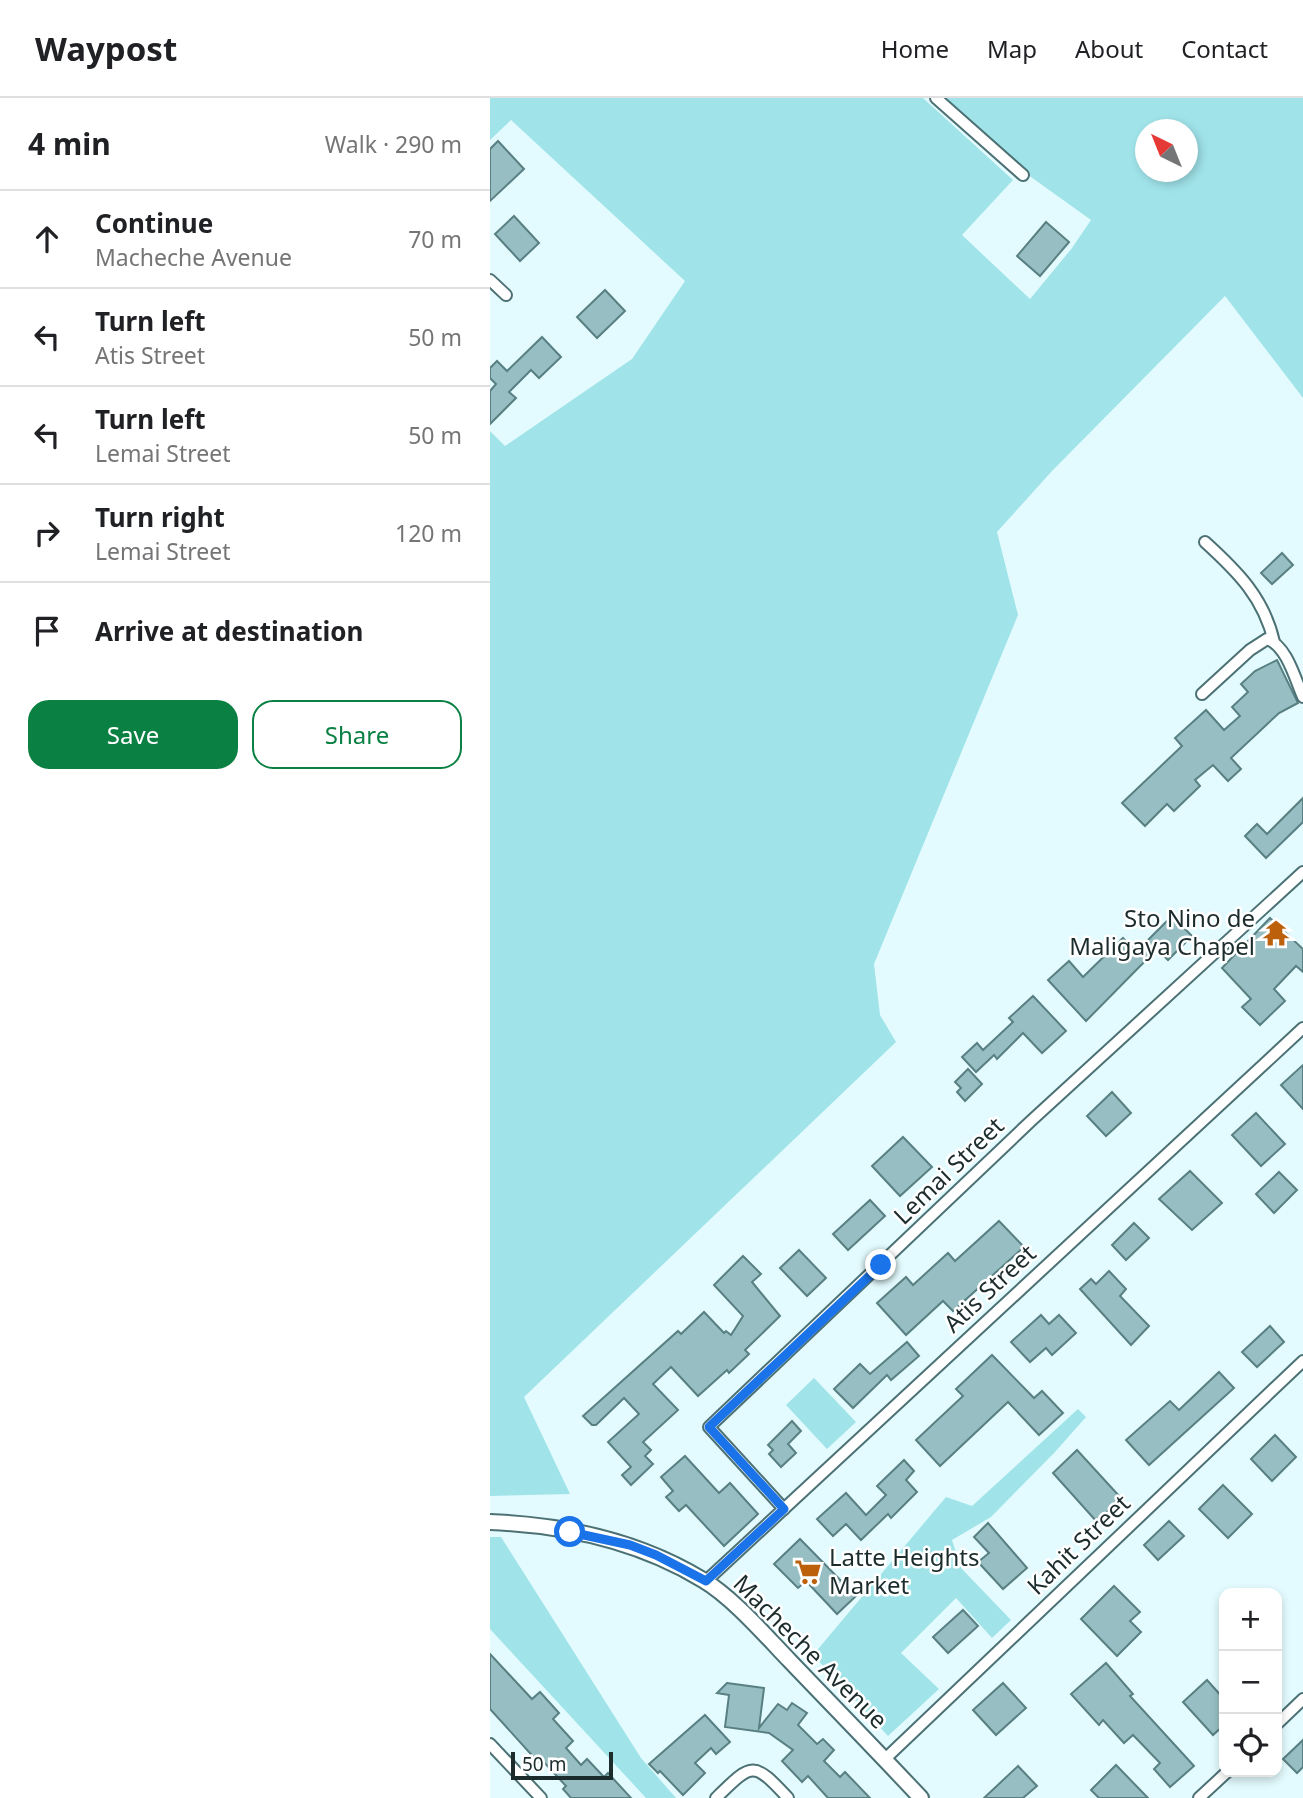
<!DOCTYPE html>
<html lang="en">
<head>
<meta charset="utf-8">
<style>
	body { margin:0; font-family:"Noto Sans",sans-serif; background:#f2f2f2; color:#202124 }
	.controls { position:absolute; right:21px; bottom:21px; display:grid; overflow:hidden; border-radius:14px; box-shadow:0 4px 10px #0003 }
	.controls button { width:63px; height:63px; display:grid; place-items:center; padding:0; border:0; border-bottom:2px solid #e0e0e0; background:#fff; color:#202124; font:35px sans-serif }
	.compass { position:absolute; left:645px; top:21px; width:63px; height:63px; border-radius:50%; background:#fff; box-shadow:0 4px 10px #0003; rotate:317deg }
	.scale { position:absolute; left:21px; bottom:18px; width:102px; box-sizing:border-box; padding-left:7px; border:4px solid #1c2c2d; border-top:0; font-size:19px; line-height:24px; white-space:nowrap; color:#1c2c2d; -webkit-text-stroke:5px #fff; paint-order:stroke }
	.stop { position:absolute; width:21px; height:21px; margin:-16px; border:5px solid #1a73e8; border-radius:50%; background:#fff }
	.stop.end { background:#1a73e8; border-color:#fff; box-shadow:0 2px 7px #0008 }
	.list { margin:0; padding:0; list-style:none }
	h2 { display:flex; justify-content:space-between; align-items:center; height:91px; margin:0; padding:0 28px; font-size:30px }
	h2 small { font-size:23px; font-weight:400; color:#757577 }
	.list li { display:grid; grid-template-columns:46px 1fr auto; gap:21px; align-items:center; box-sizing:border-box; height:98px; padding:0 28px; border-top:2px solid #e0e0e0 }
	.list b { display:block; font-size:26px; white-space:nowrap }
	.list p { margin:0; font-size:23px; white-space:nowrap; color:#757577 }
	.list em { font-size:23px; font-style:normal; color:#757577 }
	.actions { display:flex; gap:14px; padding:21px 28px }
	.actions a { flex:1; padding:16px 0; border:2px solid #0b8043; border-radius:21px; text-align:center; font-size:24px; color:#0b8043 }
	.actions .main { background:#0b8043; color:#fff }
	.icon { flex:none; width:38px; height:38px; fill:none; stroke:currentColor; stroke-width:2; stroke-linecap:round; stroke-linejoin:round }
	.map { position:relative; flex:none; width:813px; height:1700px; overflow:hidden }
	header { display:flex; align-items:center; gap:42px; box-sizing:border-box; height:98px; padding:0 35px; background:#fff; border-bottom:2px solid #e0e0e0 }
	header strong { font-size:33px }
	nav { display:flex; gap:38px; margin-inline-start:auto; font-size:24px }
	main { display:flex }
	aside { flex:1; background:#fff }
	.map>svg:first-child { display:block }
	.green { fill:#a0e4ea; fill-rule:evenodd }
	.building { fill:#97bfc3; stroke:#587f82; stroke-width:2 }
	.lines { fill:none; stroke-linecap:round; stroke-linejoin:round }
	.street-casing { stroke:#4c7175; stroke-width:14 }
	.secondary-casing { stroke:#4c7175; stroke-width:18 }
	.street { stroke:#fff; stroke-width:10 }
	.secondary { stroke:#fff; stroke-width:14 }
	.route { stroke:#1a73e8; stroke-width:9 }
	.labels { text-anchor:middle; stroke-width:5; stroke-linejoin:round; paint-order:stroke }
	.poi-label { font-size:24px; fill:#1c2c2d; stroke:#fff; text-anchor:end }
	.street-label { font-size:24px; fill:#1c2c2d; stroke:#fff }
</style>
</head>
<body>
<header>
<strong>Waypost</strong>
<nav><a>Home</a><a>Map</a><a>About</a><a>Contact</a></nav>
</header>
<main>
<aside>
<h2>4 min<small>Walk · 290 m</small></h2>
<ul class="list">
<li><svg class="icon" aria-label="ahead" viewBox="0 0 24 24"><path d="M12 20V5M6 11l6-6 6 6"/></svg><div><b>Continue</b><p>Macheche Avenue</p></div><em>70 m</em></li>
<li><svg class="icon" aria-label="left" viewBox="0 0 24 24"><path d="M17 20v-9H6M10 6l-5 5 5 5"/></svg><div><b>Turn left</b><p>Atis Street</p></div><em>50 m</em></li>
<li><svg class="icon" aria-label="left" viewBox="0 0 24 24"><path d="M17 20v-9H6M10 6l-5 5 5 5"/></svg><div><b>Turn left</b><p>Lemai Street</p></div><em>50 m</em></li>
<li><svg class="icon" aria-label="right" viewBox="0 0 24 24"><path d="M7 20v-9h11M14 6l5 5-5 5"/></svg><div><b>Turn right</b><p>Lemai Street</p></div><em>120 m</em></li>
<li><svg class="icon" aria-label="arrive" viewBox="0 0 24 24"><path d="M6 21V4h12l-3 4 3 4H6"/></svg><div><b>Arrive at destination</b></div></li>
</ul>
<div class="actions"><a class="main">Save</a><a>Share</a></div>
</aside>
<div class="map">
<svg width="813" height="1700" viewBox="0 0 813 1700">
	<rect width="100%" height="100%" fill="#e3fbfe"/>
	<g class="green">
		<path d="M0,0H433L523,82L472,137L540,201L582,150L601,122L513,59L451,0H813V300L735,198L562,373L507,434L528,517L384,866L390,917L406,944L34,1299L80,1396L0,1398V333L15,348L142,261L195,183L21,22L0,42ZM656,32H698V74H656Z"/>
		<path d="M324,1280L366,1324L337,1351L296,1307Z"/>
		<path d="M588,1311L596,1319L565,1354L501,1419L462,1442L471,1470L521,1522L502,1540L466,1500L411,1555L449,1591L398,1638L323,1557L456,1399L482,1408Z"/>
		<path d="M0,1439H11L151,1660L186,1700H156L0,1531Z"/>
	</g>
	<g class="building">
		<path d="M8,43L34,71L0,103V51Z"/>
		<path d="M24,118L49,145L30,163L5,136Z"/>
		<path d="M556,124L579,144L550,178L527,158Z"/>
		<path d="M115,192L135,213L107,240L87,219Z"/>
		<path d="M52,239L71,259L49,280L41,272L19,294L26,300L0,326V293L6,286L0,280V270L7,263L17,273Z"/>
		<path d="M792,455L803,467L782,486L771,475Z"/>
		<path d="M787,562L808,605L789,615L741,660L751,671L738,683L723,667L705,682L710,688L684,713L677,706L655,728L632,705L692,648L685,640L716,612L734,632L750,618L742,609L758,594L751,586L765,573Z"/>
		<path d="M813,700V724L776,760L755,738L767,726L777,736Z"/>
		<path d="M682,818L702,838L678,862L667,851L596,923L558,882L579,863L593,879L633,840L646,854Z"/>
		<path d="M780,820L813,851V874L806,868L784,891L795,903L770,927L752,909L761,901L732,870Z"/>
		<path d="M543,898L576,933L552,955L533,935L507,961L504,957L486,974L472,959L487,945L493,952L523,924L519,920Z"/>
		<path d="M813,967V1011L791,987Z"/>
		<path d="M478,971L492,986L475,1003L467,994L471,990L465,984Z"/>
		<path d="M622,994L641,1015L616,1038L597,1018Z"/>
		<path d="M766,1015L795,1046L771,1068L742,1037Z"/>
		<path d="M413,1039L442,1069L410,1098L382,1068Z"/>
		<path d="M700,1073L732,1105L702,1132L669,1101Z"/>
		<path d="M789,1074L807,1092L784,1115L766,1096Z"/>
		<path d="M380,1102L395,1118L358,1152L343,1136Z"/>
		<path d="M509,1123L534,1149L463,1213L453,1203L416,1237L387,1205L416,1179L423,1187L458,1155L465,1163Z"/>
		<path d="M644,1125L659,1140L636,1162L622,1147Z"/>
		<path d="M309,1152L336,1180L317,1198L290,1170Z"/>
		<path d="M253,1158L271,1176L262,1184L290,1218L255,1252L259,1256L239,1275L237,1272L208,1298L181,1269L163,1286L188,1312L153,1344L161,1352L155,1358L163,1366L141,1387L132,1377L141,1369L118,1344L149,1316L134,1300L106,1327H102L93,1318L188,1233L191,1236L214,1214L234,1235L236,1233L241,1237L253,1218L224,1187Z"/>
		<path d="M619,1173L636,1191L630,1198L659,1228L641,1247L590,1191L601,1181L606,1186Z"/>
		<path d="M551,1217L559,1226L569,1217L586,1235L562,1257L556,1250L540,1264L521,1244Z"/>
		<path d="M780,1228L794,1244L767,1269L752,1254Z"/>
		<path d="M417,1244L429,1258L401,1282L397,1277L363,1310L344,1291L370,1266L380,1276Z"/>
		<path d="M502,1257L544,1300L552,1293L573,1315L549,1337L518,1304L450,1368L426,1342L473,1298L466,1291Z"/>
		<path d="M729,1274L744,1290L659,1367L636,1342L680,1303L689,1312Z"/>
		<path d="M302,1323L311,1333L298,1346L306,1355L291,1369L279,1356L283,1352L278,1347Z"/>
		<path d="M785,1337L806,1359L782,1383L761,1361Z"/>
		<path d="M587,1352L631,1400L607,1424L563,1375Z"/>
		<path d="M195,1358L229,1395L240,1385L268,1416L234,1448L196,1407L189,1413L176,1399L183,1393L171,1379Z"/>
		<path d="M414,1362L424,1373L416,1382L427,1394L401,1420L398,1416L371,1442L356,1426L343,1438L327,1421L356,1395L376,1417L396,1397L387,1388Z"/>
		<path d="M733,1387L762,1416L738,1440L709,1411Z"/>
		<path d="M679,1423L694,1438L668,1462L654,1447Z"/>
		<path d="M498,1425L537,1470L513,1491L488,1464L499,1455L484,1439Z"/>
		<path d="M310,1441L366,1498L347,1516L316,1483L308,1490L284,1466Z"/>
		<path d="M624,1488L650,1514L640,1523L651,1534L627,1558L591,1521Z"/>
		<path d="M473,1512L488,1528L458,1555L443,1539Z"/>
		<path d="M0,1556L42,1601L50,1594L69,1615L63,1621L83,1643L76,1650L91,1667L97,1661L114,1679L118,1675L141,1700H81L73,1691L76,1688L51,1661L48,1664L0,1611Z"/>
		<path d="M616,1565L643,1596L640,1598L704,1668L680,1689L664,1671L670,1665L643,1637L634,1645L613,1622L609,1627L581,1596Z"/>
		<path d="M717,1582L734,1601V1627L723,1637L693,1604Z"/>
		<path d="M237,1585L274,1590L269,1630L288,1606L297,1612L302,1605L317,1615L308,1627L327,1646L333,1641L344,1652L334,1663L350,1679L355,1674L380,1700H338L318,1678L312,1684L292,1663L303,1652L279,1635L235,1629L239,1597L227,1595Z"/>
		<path d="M513,1585L536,1610L506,1637L483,1612Z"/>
		<path d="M215,1617L240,1644L226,1656L221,1650L205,1665L215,1675L193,1697L170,1673L168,1675L159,1666Z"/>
		<path d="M813,1642V1669L807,1675L793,1661Z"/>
		<path d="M626,1667L658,1700H609L601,1692Z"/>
		<path d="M528,1668L547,1688L533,1700H494Z"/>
	</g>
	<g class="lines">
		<g class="street-casing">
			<g id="street">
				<path d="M446,0L533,77"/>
				<path d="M0,182L16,197"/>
				<path d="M715,444C748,474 774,500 784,544"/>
				<path d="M712,596L760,552L777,541C797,548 805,581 813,599"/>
				<path d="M294,1411L219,1329L542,1022L813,774"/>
				<path d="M216,1483L813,930"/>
				<path d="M787,1626L813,1601"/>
				<path d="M0,1646L51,1700"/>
				<path d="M395,1661L813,1263"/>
				<path d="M226,1700C262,1665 263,1662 298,1700"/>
				<path d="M709,1700L737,1674"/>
			</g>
		</g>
		<g class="secondary-casing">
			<path id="secondary" d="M0,1424C75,1427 149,1443 213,1482C242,1499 275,1537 299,1562C343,1608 388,1654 431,1700"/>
		</g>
		<use href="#street" class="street"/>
		<use href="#secondary" class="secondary"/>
	</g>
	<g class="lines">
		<path class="route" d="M80,1434L140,1447L166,1457L216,1483L294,1411L219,1329L391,1167"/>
	</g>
	<defs>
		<g id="temple-bare" transform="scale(2.1)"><path d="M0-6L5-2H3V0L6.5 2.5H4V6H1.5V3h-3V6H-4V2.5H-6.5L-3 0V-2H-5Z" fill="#bc600c" stroke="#fff" stroke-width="2.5" paint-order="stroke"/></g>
		<g id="supermarket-bare" transform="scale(2.1)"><path d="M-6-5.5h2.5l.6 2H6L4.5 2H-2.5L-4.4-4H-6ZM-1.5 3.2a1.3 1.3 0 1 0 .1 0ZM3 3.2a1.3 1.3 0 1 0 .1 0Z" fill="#bc600c" stroke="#fff" stroke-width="2.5" paint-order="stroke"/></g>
	</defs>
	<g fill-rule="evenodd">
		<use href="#temple-bare" x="786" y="835"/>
		<use href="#supermarket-bare" x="318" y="1474"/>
	</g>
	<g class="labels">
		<g class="poi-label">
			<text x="765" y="829">Sto Nino de<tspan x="765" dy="28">Maligaya Chapel</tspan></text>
			<text x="339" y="1468" text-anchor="start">Latte Heights<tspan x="339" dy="28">Market</tspan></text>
		</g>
		<g class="street-label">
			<text transform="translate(459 1073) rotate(-44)" y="8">Lemai Street</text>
			<text transform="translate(500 1191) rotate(-43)" y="8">Atis Street</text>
			<text transform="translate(589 1447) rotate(-44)" y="8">Kahit Street</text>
			<text transform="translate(320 1554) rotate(45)" y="8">Macheche Avenue</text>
		</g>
	</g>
</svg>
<div class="controls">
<button>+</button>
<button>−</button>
<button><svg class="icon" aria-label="locate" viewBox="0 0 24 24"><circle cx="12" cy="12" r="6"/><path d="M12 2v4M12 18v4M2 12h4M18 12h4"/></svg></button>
</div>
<svg class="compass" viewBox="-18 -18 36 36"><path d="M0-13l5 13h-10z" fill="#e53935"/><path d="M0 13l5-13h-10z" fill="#757577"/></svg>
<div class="scale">50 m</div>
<div class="stop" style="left:80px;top:1434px"></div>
<div class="stop end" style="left:391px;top:1167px"></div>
</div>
</main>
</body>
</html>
